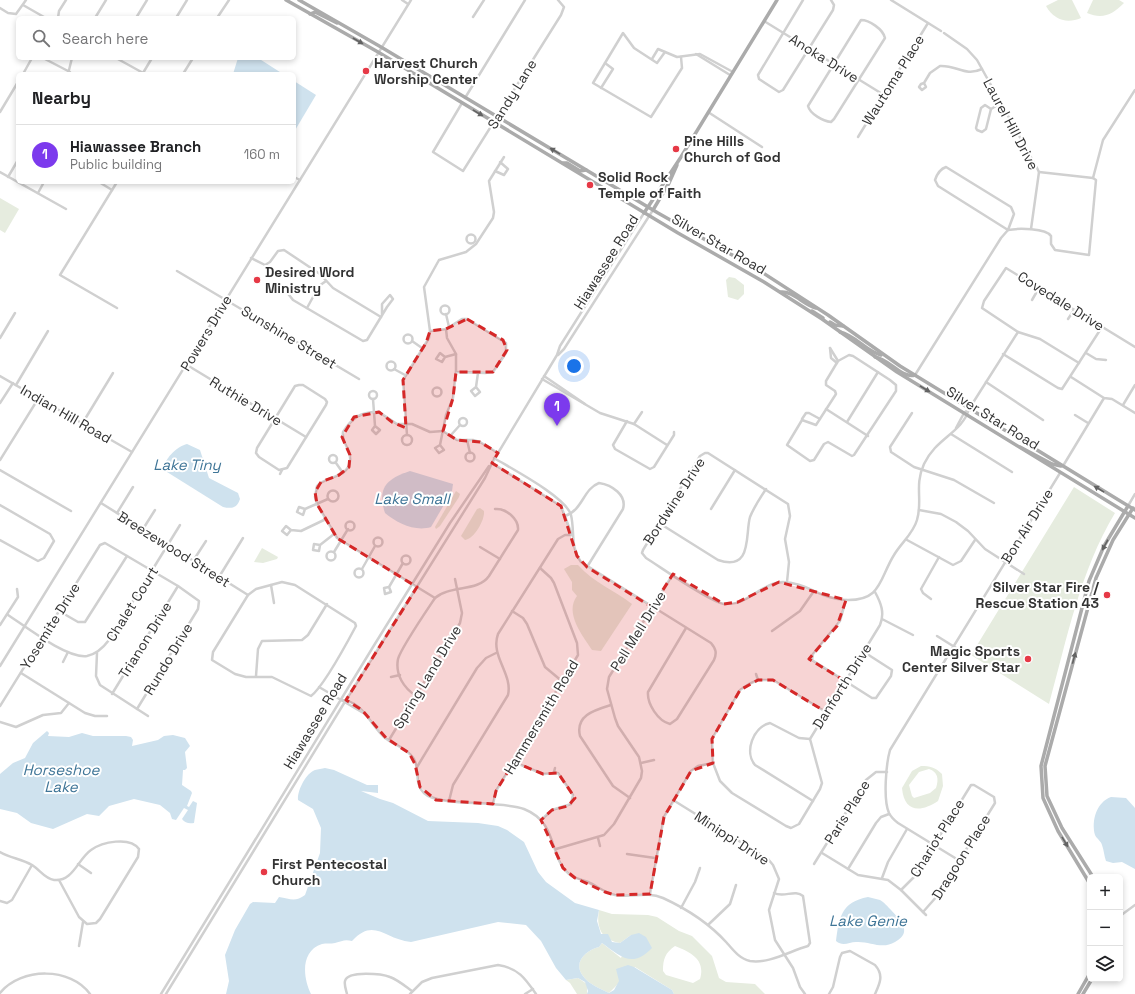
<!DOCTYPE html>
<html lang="en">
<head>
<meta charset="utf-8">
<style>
	body { margin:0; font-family:"Space Grotesk",sans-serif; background:#f6f6f6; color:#202124 }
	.controls { position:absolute; right:12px; bottom:12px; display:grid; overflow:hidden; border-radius:6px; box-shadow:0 2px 6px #0003 }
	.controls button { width:36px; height:36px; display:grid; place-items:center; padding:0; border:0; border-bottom:1px solid #e0e0e0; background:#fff; color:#202124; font:20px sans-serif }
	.you { position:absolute; left:574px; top:366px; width:14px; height:14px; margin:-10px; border:3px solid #fff; border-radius:50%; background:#1a73e8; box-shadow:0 0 0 6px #1a73e833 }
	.badge { display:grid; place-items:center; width:26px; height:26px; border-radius:50%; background:#7c3aed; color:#fff; font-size:13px; font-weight:700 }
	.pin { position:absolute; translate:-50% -33px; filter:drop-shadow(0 1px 2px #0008) }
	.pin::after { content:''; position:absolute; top:21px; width:14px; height:12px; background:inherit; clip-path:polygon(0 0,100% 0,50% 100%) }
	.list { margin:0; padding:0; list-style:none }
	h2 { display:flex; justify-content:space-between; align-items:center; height:52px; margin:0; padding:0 16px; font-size:17px }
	h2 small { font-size:13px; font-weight:400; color:#757577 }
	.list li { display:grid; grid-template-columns:26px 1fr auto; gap:12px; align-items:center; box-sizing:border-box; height:60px; padding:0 16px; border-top:1px solid #e0e0e0 }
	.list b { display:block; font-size:15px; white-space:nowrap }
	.list p { margin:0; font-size:13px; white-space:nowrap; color:#757577 }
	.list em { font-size:13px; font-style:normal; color:#757577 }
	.icon { flex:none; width:22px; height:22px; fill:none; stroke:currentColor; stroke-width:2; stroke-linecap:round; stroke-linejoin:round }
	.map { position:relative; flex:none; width:1135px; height:994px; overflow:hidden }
	.search { position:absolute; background:#fff; box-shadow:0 2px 6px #0003; left:16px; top:16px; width:280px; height:44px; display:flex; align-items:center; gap:10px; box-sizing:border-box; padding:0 14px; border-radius:6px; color:#757577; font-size:15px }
	.panel { position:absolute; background:#fff; box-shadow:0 2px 6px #0003; left:16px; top:72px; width:280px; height:112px; border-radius:6px }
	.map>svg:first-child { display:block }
	.green { fill:#e6ecdf; fill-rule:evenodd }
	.water { fill:#cfe2ee }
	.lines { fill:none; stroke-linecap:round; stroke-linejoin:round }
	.minor { stroke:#d0d0d0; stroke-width:2.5 }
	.major { stroke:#ababab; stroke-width:3.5 }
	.oneway { fill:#636363 }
	.marked { fill:#d62828; fill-opacity:0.2; stroke:#d62828; stroke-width:3; stroke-dasharray:8 5; stroke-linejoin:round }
	.poi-dot { fill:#e63946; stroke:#fff; stroke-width:1.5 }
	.labels { text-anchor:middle; stroke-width:4; stroke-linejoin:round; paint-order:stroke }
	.street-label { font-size:14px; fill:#333; stroke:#fff }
	.poi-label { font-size:14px; font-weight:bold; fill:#333; stroke:#fff; text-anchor:start }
	.water-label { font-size:15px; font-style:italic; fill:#3f7597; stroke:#fff }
</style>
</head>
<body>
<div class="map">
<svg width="1135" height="994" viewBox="0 0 1135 994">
	<rect width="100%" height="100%" fill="#fff"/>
	<g class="green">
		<path d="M1058,0H1072L1081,18C1067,24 1054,20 1046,6Z"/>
		<path d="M1093,0H1119L1124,3C1113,14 1103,20 1087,13Z"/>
		<path d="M0,198L19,209L5,233L0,230Z"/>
		<path d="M729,277L735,278L744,285V294L738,300L728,297L726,280Z"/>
		<path d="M1074,487L1115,513C1080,571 1067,639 1049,704L971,655Z"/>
		<path d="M456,491L460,494L459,497L440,526L436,529L435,527Z"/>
		<path d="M480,508L484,511C485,520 474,539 465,540L461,536L477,509Z"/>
		<path d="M262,548L278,557L277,559L263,563L254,562Z"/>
		<path d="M571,565H578C594,583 614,590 632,604L601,651L592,650C583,636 564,613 577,596L572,590V582L564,569Z"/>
		<path d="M921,766C930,766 935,767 942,774L943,786L938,801C920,813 904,812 902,788L912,771ZM929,769C938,772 939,779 936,788L930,793L914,798L912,796L909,785L919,772Z"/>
		<path d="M599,910L612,914L648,915L657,917L679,931L692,936L712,956L719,978L726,982L755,984L765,994H674L672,990L635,967L609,993C601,989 588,984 583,976C572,962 587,950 599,947L602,943L621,958L631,935L620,943C601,940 596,927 599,910ZM675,946C690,952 706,959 700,979L693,983L666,975L663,971C663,959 665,953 675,946Z"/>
		<path d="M578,978L587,984V994H577L570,983L566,980Z"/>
	</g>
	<g class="water">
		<path d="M238,58H258L283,74H233Z"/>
		<path d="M294,81L316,95L294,132Z"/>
		<path d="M187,444L200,450L209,478L238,493L240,499C237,508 232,509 223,507L167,472L164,467C166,457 178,446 187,444Z"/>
		<path d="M410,471L453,484L452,491L431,527C415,532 397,523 385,513C377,488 386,479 410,471Z"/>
		<path d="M47,731L49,733L48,736L69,737L82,733L93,736H126L131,737L133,740L132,746L158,740L164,736L173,735L185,738L190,746L185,752L187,768L185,770H183L182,785L191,791L192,793L187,806L189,807L193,801L197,803L194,823C189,824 185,823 182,819L188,810L184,808L176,820L172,819L170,813L160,805L134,799L109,806L99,816L87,814L53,829L31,823L17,813L0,809V774L13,763L25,758L33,743Z"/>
		<path d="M325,768L334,770L367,785H378V793L361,791L380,799L393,803L428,821L478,823L498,826L507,830L524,842L538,872L546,882L575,903L599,910L597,921L601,934H608L612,942L620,943L631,935L639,933L646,937L652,948C632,969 620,956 602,943L599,947C587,950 572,962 583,976C588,984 601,989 609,993L614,990L619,981L616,969L628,965L634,967L672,990L674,994H587L588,991L585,982L578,978L566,980L556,968L541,941L526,925L498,922L411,942C384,939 374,917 352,941C345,939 342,941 335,943C331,944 326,943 322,944C300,951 303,978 311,994H226L229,981L225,955L235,930L250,904L253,902L275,903L279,897C290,899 296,902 305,895L320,853L321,828L313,809L298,800C297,791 306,773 315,770C318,769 322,769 325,768Z"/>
		<path d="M1111,797L1126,798L1135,808V869L1122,862L1113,863L1106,861C1104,856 1104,850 1102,845C1101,841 1097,839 1095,835C1091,820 1097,802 1111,797Z"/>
		<path d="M868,897C872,898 876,899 880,900C884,902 888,907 891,910C899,919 914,932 895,942C882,950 870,941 856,942C849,942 843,947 836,941C839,918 841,902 868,897Z"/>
	</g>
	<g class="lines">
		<g class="minor">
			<path d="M402,0L408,4"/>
			<path d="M803,0L758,75L759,79L779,92L783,90L833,10L834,5L831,0"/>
			<path d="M891,0L941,31"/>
			<path d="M23,5L44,17L58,18"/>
			<path d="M0,8L8,13L16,14L26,0"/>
			<path d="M473,17L484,0"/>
			<path d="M58,18L59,11L66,0"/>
			<path d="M95,18L106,0"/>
			<path d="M136,18L147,0"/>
			<path d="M176,18L187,0"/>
			<path d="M217,18L229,0"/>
			<path d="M861,20C869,20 883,29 885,38L834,119L831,122C823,121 810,114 808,106Z"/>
			<path d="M764,21L884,95"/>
			<path d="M944,33L967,49L977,60L1037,168L1039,172L1031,229"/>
			<path d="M665,52L657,63L634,48L623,33L593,83L651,117L682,68L681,57"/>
			<path d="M696,54L730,75"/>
			<path d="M43,58L70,72"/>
			<path d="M116,58L145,74"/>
			<path d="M652,59L658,49L677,57L700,54L733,72"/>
			<path d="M143,73L152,58"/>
			<path d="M23,74L32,58"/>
			<path d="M68,74L72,58"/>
			<path d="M183,74L193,58"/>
			<path d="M924,83L926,87L922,90L919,87L921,84L924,83L930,73L940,66C957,65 965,77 982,69"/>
			<path d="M601,88L613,69L605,63"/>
			<path d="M465,98L525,0"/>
			<path d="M462,103L433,152L463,171L561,15L564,7L558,0"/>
			<path d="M985,105L991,109L986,129L982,132L977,130L976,128L981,108Z"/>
			<path d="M991,109L1001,103"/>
			<path d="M0,112L18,82"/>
			<path d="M708,112L762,147"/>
			<path d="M858,137L928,23"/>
			<path d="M946,167L1011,207L1014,214L1008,230L938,186L935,180C937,174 940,169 946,167Z"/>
			<path d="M495,171L504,175L508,169L500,162"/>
			<path d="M0,172L66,209"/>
			<path d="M8,177L18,160"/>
			<path d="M294,177L300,180"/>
			<path d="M1093,178L1103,140L1135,90"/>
			<path d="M99,182L112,190"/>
			<path d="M117,182L60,275L117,308"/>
			<path d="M38,193L44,182"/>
			<circle cx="471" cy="239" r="4.5"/>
			<path d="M251,258L265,265L270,262L278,251L284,250L320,274L333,288L381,317"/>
			<path d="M177,271L359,379"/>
			<path d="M286,291L293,300L363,341L367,340L387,307L393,299L390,295L382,304V315"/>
			<path d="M1032,300L1039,288"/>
			<circle cx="445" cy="310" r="4.5"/>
			<path d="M307,308L319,286L326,281"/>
			<path d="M446,314L449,327"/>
			<path d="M1068,319L1074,310"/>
			<path d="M430,331L446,329L462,319H467L506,343V353L493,372L485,373L456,372"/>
			<circle cx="408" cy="339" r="4.5"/>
			<path d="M0,338L15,313"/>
			<path d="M412,341L422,348"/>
			<path d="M830,348L831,358L837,363"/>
			<path d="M830,348L838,361"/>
			<path d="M1086,353L1096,359L1106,360"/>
			<path d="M1003,354L1058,388L1062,389L1102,327"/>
			<path d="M558,355L564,349L653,210"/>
			<path d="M849,355L853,356L890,380L896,385V391L854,455L852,456L828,442L824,444L814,460L810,461L787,445L802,420L816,425L836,394L835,391L826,385V381L838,361Z"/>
			<path d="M445,357L440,353L436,359L442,362L445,357L456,354"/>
			<circle cx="391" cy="366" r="4.5"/>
			<path d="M1079,363L1040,339L1018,332L982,308L984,301L1006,268L1135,347"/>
			<path d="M187,365L306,437"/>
			<path d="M394,369L405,375"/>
			<path d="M915,375L1001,238L1008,230C1018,228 1046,228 1051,236V244L1055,250L1089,255L1096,180L1093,178L1039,172"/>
			<path d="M0,376L132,452"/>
			<path d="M544,376L585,404"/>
			<path d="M1071,377L1104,398L1112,399L1135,413"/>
			<path d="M542,379L600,413L634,424L667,445"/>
			<path d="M986,382L1043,420"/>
			<path d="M16,385L48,331"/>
			<path d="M299,385H303L325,399L327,402L326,405L287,468L279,470L259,457L256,453L257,448L295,386Z"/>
			<path d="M476,387L471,391L475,396L480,392L476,387L478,373"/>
			<circle cx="437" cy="392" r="4.5"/>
			<circle cx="373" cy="395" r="4"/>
			<path d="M373,399L375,426L380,430L376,434L372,430L375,426"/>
			<path d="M0,403L13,383"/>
			<path d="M1123,405L1135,385"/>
			<path d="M826,409L868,436"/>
			<path d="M912,413L890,447L891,452L914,467L954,480L994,503"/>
			<path d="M1075,415L1088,423"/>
			<circle cx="463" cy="422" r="4"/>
			<path d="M802,419L806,413H809L820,419"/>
			<path d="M627,421L613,445L615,449L650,469L654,467L674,435V432"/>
			<path d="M847,422L878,372"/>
			<path d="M82,424L113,373"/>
			<path d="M634,424L642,412"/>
			<path d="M956,428L964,413L969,409"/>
			<path d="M951,434L1012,472"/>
			<path d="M407,435L403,380L429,338L430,331L424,287L439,260L466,252L476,244L493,218L494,212L489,181L504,157"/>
			<path d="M451,435L460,425"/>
			<circle cx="407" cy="440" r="5"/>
			<path d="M467,440L470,453"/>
			<path d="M440,445L444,450L439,453L435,448L440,445L446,415L453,398L456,372V354L447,338L446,329"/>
			<circle cx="470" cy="457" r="4.5"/>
			<circle cx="333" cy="459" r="4"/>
			<path d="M494,458C512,469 566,497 571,515C575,532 570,547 581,562L711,643C716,649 717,653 714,660L677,719L670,724C658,721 647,704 648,692L686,628"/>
			<path d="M0,460L38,399"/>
			<path d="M336,463L343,473"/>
			<path d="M492,463L561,506L572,535"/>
			<path d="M1063,466L1104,398"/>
			<path d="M0,470L71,511"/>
			<path d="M280,474L282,470"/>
			<circle cx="333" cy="496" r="5.5"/>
			<path d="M101,503L248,595"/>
			<path d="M0,505L50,534L54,541L44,558L38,561L0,540"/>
			<path d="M1128,506L1135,494"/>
			<path d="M305,509L299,507L297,512L303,515L305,509L328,499"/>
			<path d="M711,509L735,470"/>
			<path d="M919,510L941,514L956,522L968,531L985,549L1024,574"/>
			<path d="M117,513L133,487"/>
			<path d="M565,516C583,510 583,489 599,483C612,485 627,495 623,509L587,567"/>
			<circle cx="350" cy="526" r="4.5"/>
			<path d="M659,523L718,560C753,572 745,534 750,517C754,507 760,498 766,489"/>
			<path d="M143,529L155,510"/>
			<path d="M291,530L287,535L282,531L286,526L291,530L301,531L326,519"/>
			<circle cx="378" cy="542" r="4.5"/>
			<path d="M907,540L953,565L961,561L975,540"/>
			<path d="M320,545L319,551L313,550L314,544L320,545L334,534"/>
			<path d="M480,547L500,559"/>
			<circle cx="331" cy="556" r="4.5"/>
			<path d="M334,552L348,529"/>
			<circle cx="406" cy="560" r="4.5"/>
			<path d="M193,561L206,541"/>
			<circle cx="359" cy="573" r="4.5"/>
			<path d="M362,569L375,546"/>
			<path d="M219,577L243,538"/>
			<path d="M282,582L295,585L355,623L356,626C348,641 323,687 311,696L272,677H246L235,674L212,660L213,652L248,595L256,589Z"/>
			<path d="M787,582L789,562L785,539L790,516L788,504L708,453H705L700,456L643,550L642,553L646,558C662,568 708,601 724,604C729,604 735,604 739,602C753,597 767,582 783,582C805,582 823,600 846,600C882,601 879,579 894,555C901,543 913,534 917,520C923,500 914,486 924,464C936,438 962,433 969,409L1018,332"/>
			<path d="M271,585L274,603"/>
			<path d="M389,587L384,588L385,594L391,592L389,587L403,563"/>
			<path d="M435,598L337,538L317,504L315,497L317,486C326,476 348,478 350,461C352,450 341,443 343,432C352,418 361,411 379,412L397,424H412L430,432L443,431L457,440H473L480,442L498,453"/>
			<path d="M931,599L923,593L921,589L939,557"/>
			<path d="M846,600L840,621L813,654L812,660L872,698H876L891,676L892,670L864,652"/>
			<path d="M59,611L78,622H85L127,556"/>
			<path d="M512,611L523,618L527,624L545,667L563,682"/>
			<path d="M8,615C25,626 67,659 87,656C97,654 103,648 109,640L180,525"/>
			<path d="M882,619L913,635"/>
			<path d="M0,625L18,597L17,589"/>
			<path d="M772,631L800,611L814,591"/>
			<path d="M937,636L969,656"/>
			<path d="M97,653L96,676L100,685L148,716"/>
			<path d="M63,662L68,652"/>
			<path d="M0,666L411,0"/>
			<path d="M21,673L85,713L95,716H107"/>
			<path d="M756,674L758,680"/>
			<path d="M256,676L258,649L262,641L302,640L308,635L327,604"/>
			<path d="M391,677L400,675"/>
			<path d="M319,687L365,714"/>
			<path d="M112,694L178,586"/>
			<path d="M416,696C404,688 395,675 398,659C401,648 427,610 435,598C450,585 478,592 489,576L518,530C519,519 506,508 495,509"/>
			<path d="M341,700C362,700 371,726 385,738C394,745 407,748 414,759C420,770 414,784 424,793C438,807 501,800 524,809C559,823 548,856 569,874C575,879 581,879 588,882C597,886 605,893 615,895C632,898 646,891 663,898C687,909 709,923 727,943C733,950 740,959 750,961C769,964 790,951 808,946L810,943L803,896C795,889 784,898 774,893"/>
			<path d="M611,705C595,710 575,715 580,736L613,786L630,798"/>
			<path d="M0,706L100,545L105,543L178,586L199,601L198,609L137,709"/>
			<path d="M826,712L773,680H758L749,684L740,690L712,739L713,763L720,781L732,793L786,826L791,828L799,824L820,789L822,783L810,739L880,625C885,613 881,603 875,592"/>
			<path d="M0,722L16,727L43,715L61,713L69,703"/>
			<path d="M810,739L799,738L770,723C753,727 744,752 755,765L813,801"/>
			<path d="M389,740L460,623L462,613L455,579"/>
			<path d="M514,762L543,774L558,773L573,795L571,804L552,810L541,820"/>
			<path d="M641,763L654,760"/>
			<path d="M417,767L477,668L486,658L496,653"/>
			<path d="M554,772L555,768"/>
			<path d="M673,800L768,859L773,865L779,879L769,910L775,940L793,968L800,987L805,994"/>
			<path d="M449,801L453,785L508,695C513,674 490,656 498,634L558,539L565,535H572"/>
			<path d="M493,804L496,791L578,655L577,643L554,583L551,578L540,568"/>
			<path d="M598,838L600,846"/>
			<path d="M556,849L604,835L614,824L641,778L642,771L639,757L618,726L615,718L607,689L609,677L673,574"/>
			<path d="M0,852C10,858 22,859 32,865C39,869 45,879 54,880C73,882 78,859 91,850C102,842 130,836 139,849L138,857L100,919L96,923L87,924L79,917L59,880"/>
			<path d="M822,853L858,875L888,880L901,890L926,915"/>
			<path d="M627,854L655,858"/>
			<path d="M960,861L898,823C894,820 891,817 889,813C883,800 886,764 890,750L1060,473"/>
			<path d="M78,864L91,873"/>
			<path d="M814,864L866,780L876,772H887"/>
			<path d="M848,869L876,823L881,817L889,814"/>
			<path d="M882,878L888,862L907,829"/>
			<path d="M901,890L915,876L971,785H974L994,797L995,803L938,895L923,912"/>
			<path d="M650,894L664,817L691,771L698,766L713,763"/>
			<path d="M0,901L7,903L12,900L32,865"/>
			<path d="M681,908L695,882L700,868"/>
			<path d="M1120,916L1135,905"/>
			<path d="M709,924L730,904L736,885"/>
			<path d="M79,946L83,922"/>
			<path d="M0,993C21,967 71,967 90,994"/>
			<path d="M161,994L373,647L450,523L489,466"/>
			<path d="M166,994L346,700L485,478L492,463L557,355L560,346L644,213"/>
			<path d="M347,994C346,990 344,985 345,981C348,970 383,974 390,977C398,980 405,986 412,991"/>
			<path d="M410,994L422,982L432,978L498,965C518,968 525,978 536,994"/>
			<path d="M525,994L533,989"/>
			<path d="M829,994L833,987L840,957L842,953L850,951L875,965C884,975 880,983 875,994"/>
		</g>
		<g class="major">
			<path d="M286,0L378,52L678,233L764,282L822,319L897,372L1135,518"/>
			<path d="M299,0L381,47L658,213L757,269L828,315L900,366L1135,510"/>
			<path d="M310,14L315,12L337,23"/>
			<path d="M563,163H567L580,171L586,170"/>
			<path d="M653,210L669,183L677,165"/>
			<path d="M644,213L681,157L777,0"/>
			<path d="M781,292C793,291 804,305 816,308"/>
			<path d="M812,311L823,318"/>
			<path d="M830,322L835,325L843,326"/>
			<path d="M840,332C856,336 866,351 881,355"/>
			<path d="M875,357C889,359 902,379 915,375"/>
			<path d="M1020,447L1052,464L1061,466"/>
			<path d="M1093,877L1062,828L1047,796L1045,766L1096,578L1113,540L1133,508"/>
			<path d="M1090,884L1058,831L1043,798L1041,766L1089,581L1104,546L1128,506"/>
			<path d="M1078,994L1090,973"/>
			<path d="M1083,994L1092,979"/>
		</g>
	</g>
	<defs><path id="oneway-solid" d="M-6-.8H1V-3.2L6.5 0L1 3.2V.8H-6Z"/></defs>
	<g class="oneway">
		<use href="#oneway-solid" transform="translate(358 41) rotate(30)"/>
		<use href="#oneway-solid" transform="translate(478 113) rotate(31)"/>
		<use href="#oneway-solid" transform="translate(555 151) rotate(-149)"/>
		<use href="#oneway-solid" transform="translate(925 389) rotate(31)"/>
		<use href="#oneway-solid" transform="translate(1099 489) rotate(-149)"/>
		<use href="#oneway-solid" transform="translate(1105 545) rotate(119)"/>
		<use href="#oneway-solid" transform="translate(1074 658) rotate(-75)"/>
		<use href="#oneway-solid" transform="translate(1065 842) rotate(59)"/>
	</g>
	<path class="marked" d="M467,319L503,340L507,350L493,372H456L453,398L443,431L457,440L480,442L498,453L492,463L561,506L577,556L587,567L652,607L673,574L724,604L738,602L779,582L846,600L837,626L809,659L845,681L826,712L773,680H758L740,690L712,739L713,763L691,771L664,817L650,894L615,895L605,892L575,878L563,868L541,820L552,810L568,806L575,798L558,773L543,774L514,762L496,791L493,804L436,800L420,787L415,764L409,753L386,738L362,710L346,700L417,587L337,538L317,504L315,492L321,482L339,475L349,467L350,455L342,437L354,417L379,412L392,422L406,428L403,380L426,343L430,331L446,329Z"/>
	<g class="poi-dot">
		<circle cx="366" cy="71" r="4"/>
		<circle cx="676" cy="149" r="4"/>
		<circle cx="590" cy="185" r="4"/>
		<circle cx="257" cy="280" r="4"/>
		<circle cx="1107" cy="595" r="4"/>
		<circle cx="1028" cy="659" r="4"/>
		<circle cx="264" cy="872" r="4"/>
	</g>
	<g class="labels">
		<g class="street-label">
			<text transform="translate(824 58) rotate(32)" y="5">Anoka Drive</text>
			<text transform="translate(893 80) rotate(-58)" y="5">Wautoma Place</text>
			<text transform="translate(512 94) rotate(-58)" y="5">Sandy Lane</text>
			<text transform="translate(1011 124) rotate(62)" y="5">Laurel Hill Drive</text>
			<text transform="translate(719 244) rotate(30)" y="5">Silver Star Road</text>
			<text transform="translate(606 262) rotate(-58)" y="5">Hiawassee Road</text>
			<text transform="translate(1061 301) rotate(32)" y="5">Covedale Drive</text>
			<text transform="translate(206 333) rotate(-59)" y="5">Powers Drive</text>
			<text transform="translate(289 337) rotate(31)" y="5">Sunshine Street</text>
			<text transform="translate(246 401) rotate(31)" y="5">Ruthie Drive</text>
			<text transform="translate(66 414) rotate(30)" y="5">Indian Hill Road</text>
			<text transform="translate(993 418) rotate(32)" y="5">Silver Star Road</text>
			<text transform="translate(674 501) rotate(-57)" y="5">Bordwine Drive</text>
			<text transform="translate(1027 526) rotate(-58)" y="5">Bon Air Drive</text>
			<text transform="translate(174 549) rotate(32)" y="5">Breezewood Street</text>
			<text transform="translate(132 604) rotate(-58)" y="5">Chalet Court</text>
			<text transform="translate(50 626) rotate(-58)" y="5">Yosemite Drive</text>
			<text transform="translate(638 631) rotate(-58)" y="5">Pell Mell Drive</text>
			<text transform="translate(145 640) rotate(-58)" y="5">Trianon Drive</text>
			<text transform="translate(168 659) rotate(-59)" y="5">Rundo Drive</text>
			<text transform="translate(427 677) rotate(-59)" y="5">Spring Land Drive</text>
			<text transform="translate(842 686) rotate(-58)" y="5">Danforth Drive</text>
			<text transform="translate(541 717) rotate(-59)" y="5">Hammersmith Road</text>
			<text transform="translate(315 721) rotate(-59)" y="5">Hiawassee Road</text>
			<text transform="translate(847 812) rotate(-58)" y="5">Paris Place</text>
			<text transform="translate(732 838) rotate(33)" y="5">Minippi Drive</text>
			<text transform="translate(937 838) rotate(-58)" y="5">Chariot Place</text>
			<text transform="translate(961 857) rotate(-58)" y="5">Dragoon Place</text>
		</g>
		<g class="poi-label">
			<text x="374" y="68">Harvest Church<tspan x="374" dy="16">Worship Center</tspan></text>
			<text x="684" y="146">Pine Hills<tspan x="684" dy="16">Church of God</tspan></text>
			<text x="598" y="182">Solid Rock<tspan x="598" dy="16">Temple of Faith</tspan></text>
			<text x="265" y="277">Desired Word<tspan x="265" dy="16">Ministry</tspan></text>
			<text x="1099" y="592" text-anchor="end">Silver Star Fire /<tspan x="1099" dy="16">Rescue Station 43</tspan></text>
			<text x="1020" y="656" text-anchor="end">Magic Sports<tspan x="1020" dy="16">Center Silver Star</tspan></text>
			<text x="272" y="869">First Pentecostal<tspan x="272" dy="16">Church</tspan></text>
		</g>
		<g class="water-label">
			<text x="187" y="470">Lake Tiny</text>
			<text x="412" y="504">Lake Small</text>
			<text x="61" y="775">Horseshoe<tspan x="61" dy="17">Lake</tspan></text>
			<text x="868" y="926">Lake Genie</text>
		</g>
	</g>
</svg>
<div class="controls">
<button>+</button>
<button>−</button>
<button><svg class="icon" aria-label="layers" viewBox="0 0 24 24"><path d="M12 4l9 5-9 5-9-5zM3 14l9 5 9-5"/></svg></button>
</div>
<div class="you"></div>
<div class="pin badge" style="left:557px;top:426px">1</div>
<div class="search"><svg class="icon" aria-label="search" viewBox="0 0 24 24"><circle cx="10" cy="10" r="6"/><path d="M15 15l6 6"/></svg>Search here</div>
<section class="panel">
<h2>Nearby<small></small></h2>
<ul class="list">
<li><span class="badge">1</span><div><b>Hiawassee Branch</b><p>Public building</p></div><em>160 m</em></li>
</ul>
</section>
</div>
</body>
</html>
